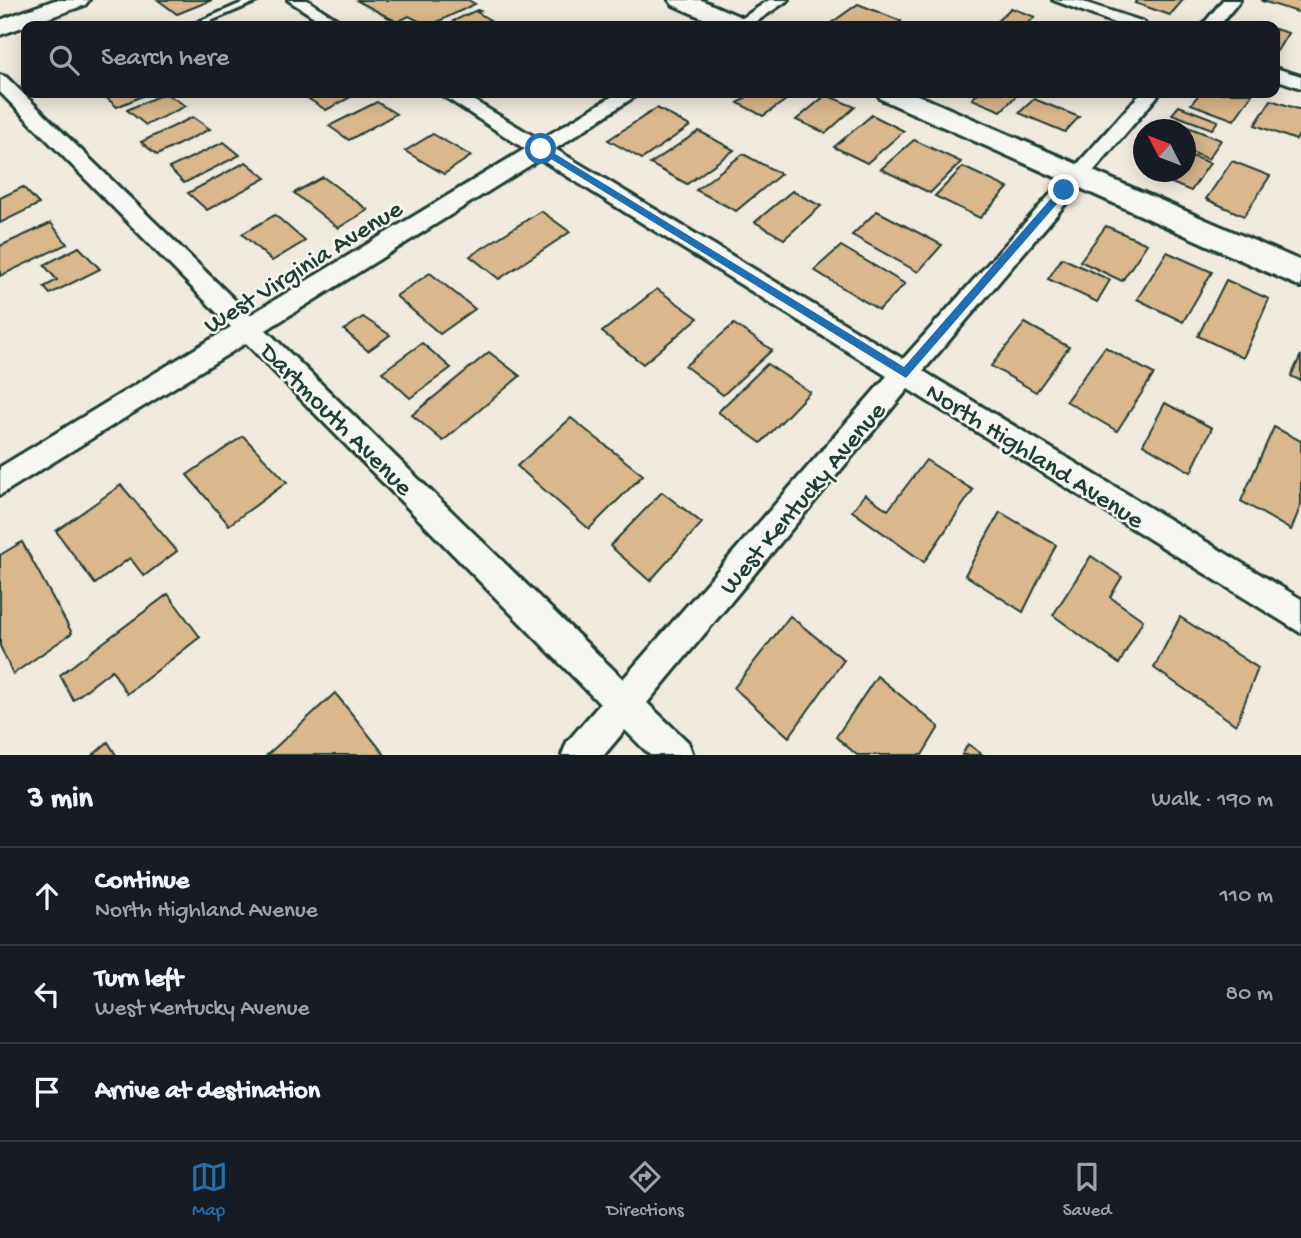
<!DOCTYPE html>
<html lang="en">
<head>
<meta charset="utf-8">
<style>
	body { margin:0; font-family:"Gochi Hand",sans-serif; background:#20242c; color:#f1f3f6 }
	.compass { position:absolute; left:1133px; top:119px; width:63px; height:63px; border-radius:50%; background:#171b24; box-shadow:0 4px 18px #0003; rotate:312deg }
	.stop { position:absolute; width:21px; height:21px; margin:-16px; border:5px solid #1f6fb2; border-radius:50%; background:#fff }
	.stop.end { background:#1f6fb2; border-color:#fff; box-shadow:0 2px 7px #0008 }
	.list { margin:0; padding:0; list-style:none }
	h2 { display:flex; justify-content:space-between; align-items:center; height:91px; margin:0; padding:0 28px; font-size:30px }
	h2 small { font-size:23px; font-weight:400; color:#9ea1a6 }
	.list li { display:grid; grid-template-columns:46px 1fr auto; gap:21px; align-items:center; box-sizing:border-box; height:98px; padding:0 28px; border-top:2px solid #363941 }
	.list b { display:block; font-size:26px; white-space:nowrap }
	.list p { margin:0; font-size:23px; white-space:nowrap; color:#9ea1a6 }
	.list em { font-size:23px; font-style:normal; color:#9ea1a6 }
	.icon { flex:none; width:38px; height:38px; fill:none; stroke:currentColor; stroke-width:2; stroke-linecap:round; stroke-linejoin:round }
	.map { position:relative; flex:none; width:1301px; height:755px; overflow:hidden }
	.search { position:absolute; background:#171b24; box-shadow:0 4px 18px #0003; left:21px; right:21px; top:21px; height:77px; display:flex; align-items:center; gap:18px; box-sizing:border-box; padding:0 24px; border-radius:14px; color:#9ea1a6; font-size:26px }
	.sheet { height:385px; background:#171b24 }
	nav { display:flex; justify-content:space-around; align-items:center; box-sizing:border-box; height:98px; border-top:2px solid #363941; background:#171b24; font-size:19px; color:#9ea1a6 }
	nav a { display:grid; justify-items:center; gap:4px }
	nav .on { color:#1f6fb2 }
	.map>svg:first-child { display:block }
	.building { fill:#dab78c; stroke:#1f3d34; stroke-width:2 }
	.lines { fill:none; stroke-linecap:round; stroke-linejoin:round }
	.service-casing { stroke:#1f3d34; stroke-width:6 }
	.minor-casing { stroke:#1f3d34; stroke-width:6 }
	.primary-casing { stroke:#1f3d34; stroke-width:6 }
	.service { fill:#f6f6f2; fill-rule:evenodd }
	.minor { fill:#f6f6f2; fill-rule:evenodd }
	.primary { fill:#f6f6f2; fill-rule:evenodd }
	.route { fill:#1f6fb2 }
	.labels { text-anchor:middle; stroke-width:5; stroke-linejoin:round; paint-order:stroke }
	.street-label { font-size:26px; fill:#1f3d34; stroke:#f6f6f2 }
</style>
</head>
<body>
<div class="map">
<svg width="1301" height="755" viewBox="0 0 1301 755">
	<rect width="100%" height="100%" fill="#f0e9de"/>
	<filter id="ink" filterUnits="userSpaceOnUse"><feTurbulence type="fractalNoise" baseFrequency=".0143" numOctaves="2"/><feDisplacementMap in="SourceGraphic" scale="14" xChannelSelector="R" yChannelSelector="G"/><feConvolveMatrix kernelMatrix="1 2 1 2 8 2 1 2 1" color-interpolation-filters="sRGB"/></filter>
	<g filter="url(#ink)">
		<g class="building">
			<path d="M158,0H212L177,14Z"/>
			<path d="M356,0H468L475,4L429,26L409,16L397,22Z"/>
			<path d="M1138,0H1183L1170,15L1135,3Z"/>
			<path d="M1301,0V13L1262,1L1263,0Z"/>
			<path d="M858,4L901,21L895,26H827Z"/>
			<path d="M1011,8L1035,17L1024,26H992Z"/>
			<path d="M477,10L480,11L477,12L490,20L477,26H454L458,24L453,21Z"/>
			<path d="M1275,29L1288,33L1277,51H1275Z"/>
			<path d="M109,93H149L117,107L103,95Z"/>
			<path d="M165,93L186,106L146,125L127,110Z"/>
			<path d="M314,93H358L326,110L306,97Z"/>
			<path d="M753,93H796L763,116L738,103Z"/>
			<path d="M978,93H1019L1001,111L972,99Z"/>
			<path d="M1200,93H1253L1234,120L1191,104Z"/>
			<path d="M826,95L855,107L826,133L796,120Z"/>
			<path d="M1034,99L1079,117L1065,132L1019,113Z"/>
			<path d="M1271,100L1301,110V131L1296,140L1255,125Z"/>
			<path d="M377,102L396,114L349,140L329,126Z"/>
			<path d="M1179,106L1218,121L1212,129L1172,114Z"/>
			<path d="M657,108L690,126L642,159L608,140Z"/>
			<path d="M872,115L904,131L867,163L834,147Z"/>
			<path d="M193,117L210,129L157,155L141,142Z"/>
			<path d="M1170,120L1221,140L1208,159L1186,150V130H1163Z"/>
			<path d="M699,131L734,150L687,184L650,164Z"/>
			<path d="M433,134L471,156L444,174L405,151Z"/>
			<path d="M914,140L961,162L930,193L881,169Z"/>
			<path d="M224,142L240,155L184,183L169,168Z"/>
			<path d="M743,154L781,174L736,211L696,190Z"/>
			<path d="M1186,154L1210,163L1191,191L1145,172H1186Z"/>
			<path d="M1232,161L1270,176L1244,216L1206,199Z"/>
			<path d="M246,162L266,178L207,210L188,193Z"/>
			<path d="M963,167L1008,188L980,218L935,196Z"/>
			<path d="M323,177L368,210L338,228L294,193Z"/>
			<path d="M23,187L39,204L0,223V198Z"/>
			<path d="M792,191L821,206L784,239L755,222Z"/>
			<path d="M541,211L570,232L499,279L470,256Z"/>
			<path d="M877,211L942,245L918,272L852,235Z"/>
			<path d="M275,215L305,241L272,261L242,234Z"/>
			<path d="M51,223L67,244L0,276V246Z"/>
			<path d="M1106,226L1147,244L1122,281L1080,261Z"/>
			<path d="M841,246L905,284L879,310L814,270Z"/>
			<path d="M79,247L100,269L50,294L44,287L57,280L44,265Z"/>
			<path d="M1167,252L1212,272L1183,322L1137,299Z"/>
			<path d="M1062,258L1110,280L1097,302L1048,279Z"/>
			<path d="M430,273L475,309L440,334L396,296Z"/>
			<path d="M1226,280L1269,299L1243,358L1198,336Z"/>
			<path d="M657,289L698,318L643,364L602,332Z"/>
			<path d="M363,317L390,335L368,351L344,330Z"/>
			<path d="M1025,323L1069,347L1036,392L991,366Z"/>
			<path d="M734,324L772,350L723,395L685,366Z"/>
			<path d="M422,343L451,368L410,398L382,372Z"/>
			<path d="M1105,347L1154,374L1117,431L1066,401Z"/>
			<path d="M489,352L520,376L443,441L412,415Z"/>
			<path d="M1301,355V381L1291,376Z"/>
			<path d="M767,364L810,392L761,443L718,412Z"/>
			<path d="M1165,403L1212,428L1191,472L1143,444Z"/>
			<path d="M571,418L643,475L589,529L517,466Z"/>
			<path d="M1274,427L1301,441V505L1291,530L1241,501Z"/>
			<path d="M243,436L287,482L229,525L187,475Z"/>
			<path d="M926,460L973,490L924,562L852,511L865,494L888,510Z"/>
			<path d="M121,485L177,551L144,576L130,558L95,584L56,531Z"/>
			<path d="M662,492L702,523L650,581L610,546Z"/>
			<path d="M1000,512L1056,545L1023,612L965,575Z"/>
			<path d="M22,542L72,633L13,674L0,646V555Z"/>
			<path d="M1091,556L1122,577L1110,597L1143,620L1119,664L1053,615Z"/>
			<path d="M168,594L200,637L127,694L112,670L73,700L60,675Z"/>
			<path d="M790,616L844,660L789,737L734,688Z"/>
			<path d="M1180,617L1258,668L1236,725L1154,668Z"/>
			<path d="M877,676L939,727L922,755H857L836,737Z"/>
			<path d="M335,693L385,755H267Z"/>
			<path d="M108,742L116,755H93Z"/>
			<path d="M968,744L983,755H962Z"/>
		</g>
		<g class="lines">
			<g class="service-casing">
				<path id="service" d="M249,0H260L199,26H189Z"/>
			</g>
			<g class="minor-casing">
				<g id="minor">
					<path d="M288,0H307L347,26H328Z"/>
					<path d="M769,0H788L750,26H731Z"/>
					<path d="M1053,0H1077L1144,22L1146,26H1122Z"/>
					<path d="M1223,0H1240L1219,26H1202Z"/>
					<path d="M1275,68L1301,76V88L1275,79Z"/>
					<path d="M0,75L6,77L250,315L525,149L439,93H461L540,140L618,93H640L555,149L903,359L1141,93H1160L923,371L1301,599V633L908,389L647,703L688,742L693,755H650L625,730L604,755H562L567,742L600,704L246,343L0,495V467L231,327L0,92ZM540,159L887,376L623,679L266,330Z"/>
				</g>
			</g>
			<g class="primary-casing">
				<g id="primary">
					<path d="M55,0H89L85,5L0,35V20Z"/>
					<path d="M669,0H701L750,21L753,26H721L673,5Z"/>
					<path d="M877,93H913L1301,261V287L881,99Z"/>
				</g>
			</g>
			<use href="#service" class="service"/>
			<use href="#minor" class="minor"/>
			<use href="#primary" class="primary"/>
		</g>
	</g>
	<path class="route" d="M538,147H544L904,367L1061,187L1069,190L906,378L538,151Z"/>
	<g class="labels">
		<g class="street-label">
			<text transform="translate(302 265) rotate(-32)" y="9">West Virginia Avenue</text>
			<text transform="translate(338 418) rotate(45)" y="9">Dartmouth Avenue</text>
			<text transform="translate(1036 454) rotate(32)" y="9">North Highland Avenue</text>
			<text transform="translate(801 497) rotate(-50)" y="9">West Kentucky Avenue</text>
		</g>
	</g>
</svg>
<svg class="compass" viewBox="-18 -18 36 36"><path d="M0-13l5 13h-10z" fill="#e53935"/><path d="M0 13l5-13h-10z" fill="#9ea1a6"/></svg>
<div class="stop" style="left:541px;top:149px"></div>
<div class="stop end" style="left:1064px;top:190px"></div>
<div class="search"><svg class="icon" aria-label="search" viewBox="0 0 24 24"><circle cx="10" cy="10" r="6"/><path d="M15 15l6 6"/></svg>Search here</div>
</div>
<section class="sheet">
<h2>3 min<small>Walk · 190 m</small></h2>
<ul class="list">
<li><svg class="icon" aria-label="ahead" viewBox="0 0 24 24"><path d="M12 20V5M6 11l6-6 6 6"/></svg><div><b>Continue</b><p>North Highland Avenue</p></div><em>110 m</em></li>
<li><svg class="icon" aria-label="left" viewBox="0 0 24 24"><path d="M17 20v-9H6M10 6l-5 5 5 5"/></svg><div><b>Turn left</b><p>West Kentucky Avenue</p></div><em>80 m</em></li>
<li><svg class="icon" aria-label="arrive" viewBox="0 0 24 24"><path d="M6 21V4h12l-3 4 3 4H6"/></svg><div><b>Arrive at destination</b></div></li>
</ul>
</section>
<nav>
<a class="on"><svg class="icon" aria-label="map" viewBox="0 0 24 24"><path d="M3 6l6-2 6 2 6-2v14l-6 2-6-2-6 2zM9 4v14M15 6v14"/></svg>Map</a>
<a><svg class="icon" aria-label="directions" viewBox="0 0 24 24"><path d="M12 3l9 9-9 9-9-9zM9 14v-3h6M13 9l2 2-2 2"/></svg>Directions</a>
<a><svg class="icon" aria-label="saved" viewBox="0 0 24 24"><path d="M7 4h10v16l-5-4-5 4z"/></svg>Saved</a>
</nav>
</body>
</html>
